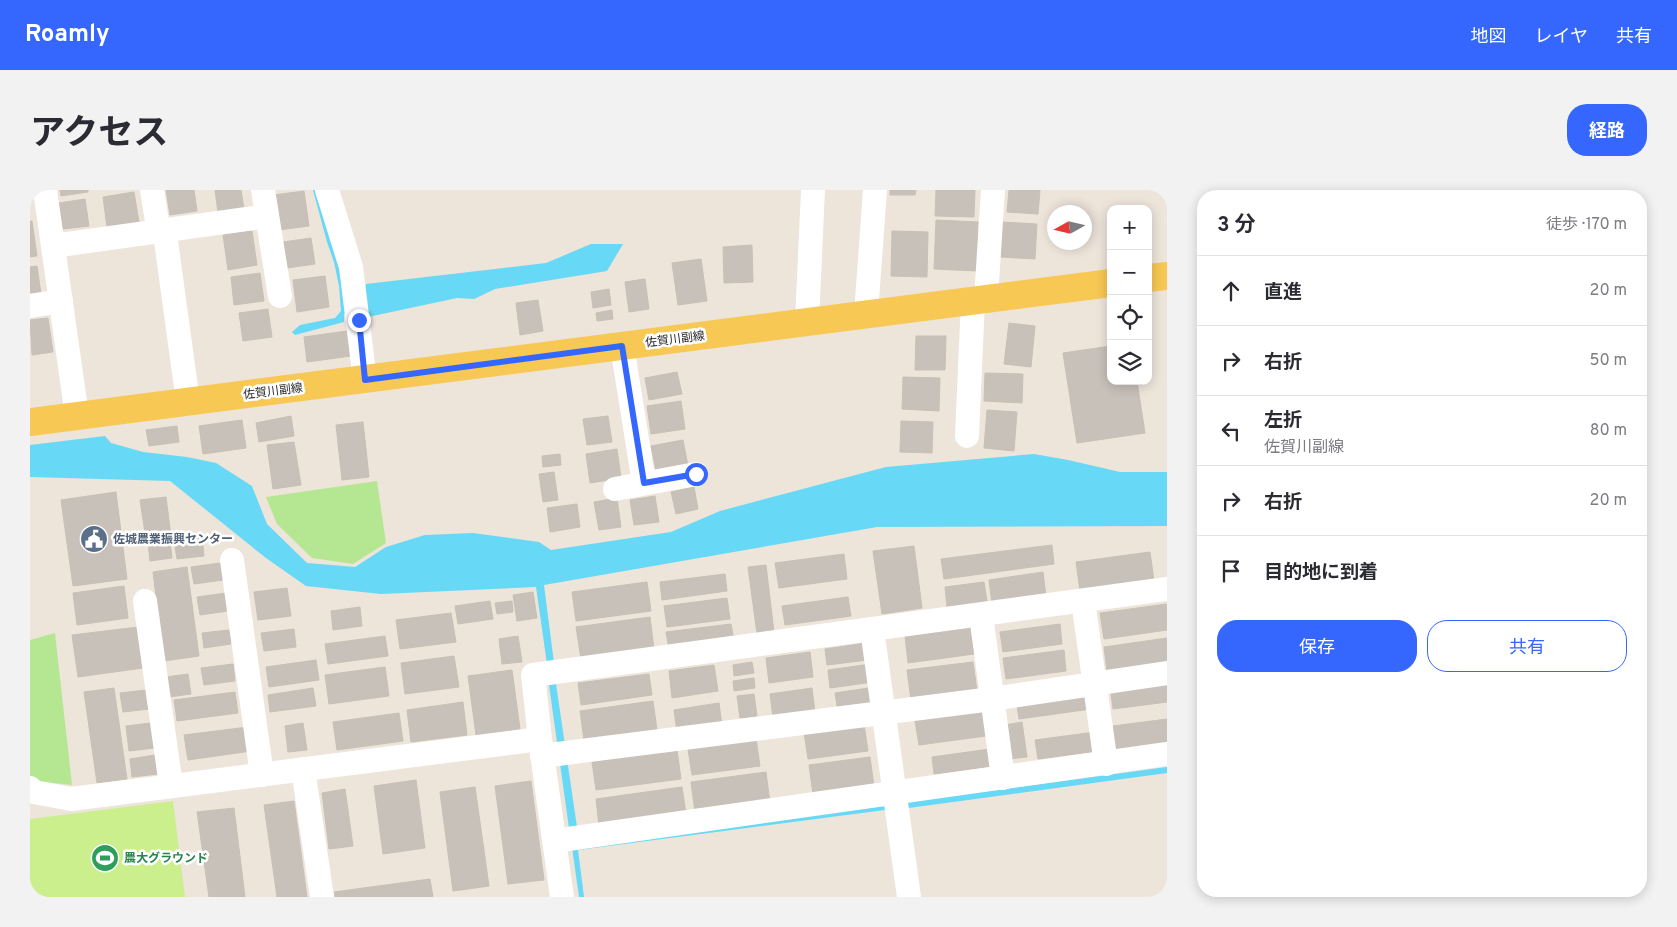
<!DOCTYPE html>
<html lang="ja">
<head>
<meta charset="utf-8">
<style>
	body { margin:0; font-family:Overpass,"Noto Sans JP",sans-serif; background:#f2f2f3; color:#2b2b33 }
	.controls { position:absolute; right:15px; top:15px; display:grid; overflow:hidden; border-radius:10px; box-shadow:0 2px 12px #0003 }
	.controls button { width:45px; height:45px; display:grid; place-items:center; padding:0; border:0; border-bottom:1px solid #e1e1e2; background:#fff; color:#2b2b33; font:25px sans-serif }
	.compass { position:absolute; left:1017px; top:15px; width:45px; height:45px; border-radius:50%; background:#fff; box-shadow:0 2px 12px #0003; rotate:262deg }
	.stop { position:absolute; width:15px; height:15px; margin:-11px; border:4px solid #3567ff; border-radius:50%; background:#fff }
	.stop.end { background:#3567ff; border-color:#fff; box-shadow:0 1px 5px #0008 }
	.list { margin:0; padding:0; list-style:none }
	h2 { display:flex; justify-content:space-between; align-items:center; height:65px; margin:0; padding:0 20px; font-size:21px }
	h2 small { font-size:16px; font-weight:400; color:#7c7c81 }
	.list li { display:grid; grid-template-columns:32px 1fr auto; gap:15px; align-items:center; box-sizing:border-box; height:70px; padding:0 20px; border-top:1px solid #e1e1e2 }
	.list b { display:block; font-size:19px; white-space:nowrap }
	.list p { margin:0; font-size:16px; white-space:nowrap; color:#7c7c81 }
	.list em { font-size:16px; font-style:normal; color:#7c7c81 }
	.actions { display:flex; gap:10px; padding:15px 20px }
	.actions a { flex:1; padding:11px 0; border:1px solid #3567ff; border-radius:20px; text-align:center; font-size:18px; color:#3567ff }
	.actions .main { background:#3567ff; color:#fff }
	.icon { flex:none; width:28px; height:28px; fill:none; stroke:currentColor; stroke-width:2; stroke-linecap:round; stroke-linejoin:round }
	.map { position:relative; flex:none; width:1137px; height:707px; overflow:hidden; border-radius:20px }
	header { display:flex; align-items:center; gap:30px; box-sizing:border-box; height:70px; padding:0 25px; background:#3567ff; color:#fff }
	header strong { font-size:24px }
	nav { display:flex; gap:28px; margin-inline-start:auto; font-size:18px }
	.intro { display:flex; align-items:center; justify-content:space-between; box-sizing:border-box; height:120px; padding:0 30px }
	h1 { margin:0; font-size:35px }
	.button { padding:12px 22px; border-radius:20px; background:#3567ff; color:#fff; font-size:18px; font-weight:700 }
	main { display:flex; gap:30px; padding:0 30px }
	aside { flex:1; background:#fff; border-radius:20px; box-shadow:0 2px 12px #0003 }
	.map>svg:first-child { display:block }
	.green { fill:#b5e793 }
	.pitch { fill:#ccef8e }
	.water { fill:#67d8f5 }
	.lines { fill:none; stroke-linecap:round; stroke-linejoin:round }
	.stream { stroke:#67d8f5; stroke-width:6 }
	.building { fill:#c8c1ba; stroke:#c8c0b4 }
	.minor { stroke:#fff; stroke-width:24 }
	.major { stroke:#f8c854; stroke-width:28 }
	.route { stroke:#3567ff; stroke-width:6 }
	.labels { text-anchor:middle; stroke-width:5; stroke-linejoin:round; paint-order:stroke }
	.street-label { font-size:12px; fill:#2a2a2a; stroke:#fff }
	.service-label { font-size:12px; font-weight:bold; fill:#4e5e75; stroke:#fff; text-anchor:start }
	.leisure-label { font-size:12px; font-weight:bold; fill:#27864d; stroke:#fff; text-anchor:start }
</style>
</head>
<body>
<header>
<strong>Roamly</strong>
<nav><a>地図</a><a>レイヤ</a><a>共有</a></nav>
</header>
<div class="intro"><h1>アクセス</h1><a class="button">経路</a></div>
<main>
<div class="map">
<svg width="1137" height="707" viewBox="0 0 1137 707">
	<rect width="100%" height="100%" fill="#ede4da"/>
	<g class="green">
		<path d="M347,291L356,353L323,374L282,368L247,334L236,307Z"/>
		<path d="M25,443L42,595L4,591L0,588V450Z"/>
	</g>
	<path class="pitch" d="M143,611L155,707H0V629Z"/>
	<g class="water">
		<path d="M283,0H287L334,100L336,94L516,73L561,54H593L577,81L465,99L444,109L427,108L338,127L337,122L314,124V132L265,145L262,142L270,135L305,128L311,121L309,96L304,72L297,52Z"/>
		<path d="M75,246L81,253L113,262L157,267L186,273L222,296L237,334L277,373L325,377L356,357L395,345L443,343L509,352L521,360L641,342L690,321L856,277L1004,264L1038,270L1090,282H1137V336L847,337L514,395L524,473L517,474L506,397L351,404L276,396L236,368L140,291L0,287V255Z"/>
		<path d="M526,494L547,637L539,638L519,495Z"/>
		<path d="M855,616V620L548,660L554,707H549L542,657Z"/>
	</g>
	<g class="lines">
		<path class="stream" d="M878,615L1137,580"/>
	</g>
	<g class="building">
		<path d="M30,0H58V2L31,6Z"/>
		<path d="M136,0H164L167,21L140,25Z"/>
		<path d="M185,0H211L214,19L188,23Z"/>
		<path d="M860,0H886L885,5H860Z"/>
		<path d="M906,0H945L944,27L905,26Z"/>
		<path d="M979,0H1010L1008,24L977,22Z"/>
		<path d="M274,1L279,36L249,40L244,5Z"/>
		<path d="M104,2L109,32L77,37L73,7Z"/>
		<path d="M55,9L59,36L33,39L29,13Z"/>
		<path d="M906,30L948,32L947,81L904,79Z"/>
		<path d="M0,31H2L7,66L0,67Z"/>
		<path d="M972,32L1007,34L1005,69L970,67Z"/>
		<path d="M222,41L227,75L198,80L193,45Z"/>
		<path d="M862,41L898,42L897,87L861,86Z"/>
		<path d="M281,48L285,74L257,78L253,52Z"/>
		<path d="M722,55L723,92L694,93L693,57Z"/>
		<path d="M671,69L677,111L648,115L642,73Z"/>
		<path d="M7,76L11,104L0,105V77Z"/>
		<path d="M230,83L234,111L204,115L201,87Z"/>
		<path d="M295,86L299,117L267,122L263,90Z"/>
		<path d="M615,89L619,119L599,122L595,92Z"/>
		<path d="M579,99L581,115L563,118L561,102Z"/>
		<path d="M508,110L513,141L490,145L486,113Z"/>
		<path d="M238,119L242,147L213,151L209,123Z"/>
		<path d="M582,120L583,129L567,131L566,123Z"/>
		<path d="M18,128L23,162L2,165L0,130Z"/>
		<path d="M979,133L1005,136L1001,177L974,174Z"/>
		<path d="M317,141L321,166L277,172L274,147Z"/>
		<path d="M886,146H916L915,180H885Z"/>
		<path d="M1081,156V191H1107L1115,243L1047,253L1033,163Z"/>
		<path d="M647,182L652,204L619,210L615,188Z"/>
		<path d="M955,183L993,184L992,213L954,211Z"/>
		<path d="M873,187L910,188L909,221L872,219Z"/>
		<path d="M651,211L655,239L621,244L617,216Z"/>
		<path d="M957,220L987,222L984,261L954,258Z"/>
		<path d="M261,226L264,246L229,252L226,233Z"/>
		<path d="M578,226L582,252L557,255L553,229Z"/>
		<path d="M212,230L216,258L173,264L169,236Z"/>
		<path d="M871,231L903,232L902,263L870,262Z"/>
		<path d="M333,232L339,287L312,290L306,235Z"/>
		<path d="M147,236L149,252L119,256L116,240Z"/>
		<path d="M653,250L658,276L626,281L621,256Z"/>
		<path d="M264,252L271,295L243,299L237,255Z"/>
		<path d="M587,259L591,288L560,293L556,264Z"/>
		<path d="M530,264L531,275L513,277L512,266Z"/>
		<path d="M524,282L528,310L513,312L509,284Z"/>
		<path d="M664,297L668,319L646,324L641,302Z"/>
		<path d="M86,302L97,389L43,396L31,310Z"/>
		<path d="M625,306L629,332L604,335L600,310Z"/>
		<path d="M136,307L141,346L116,349L110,310Z"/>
		<path d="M587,308L591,337L569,340L564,312Z"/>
		<path d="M547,314L550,337L520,342L517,318Z"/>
		<path d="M172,347L174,366L147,369L144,351Z"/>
		<path d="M140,350L142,368L120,371L118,353Z"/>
		<path d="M1022,355L1024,374L914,389L911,369Z"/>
		<path d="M884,356L892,418L852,424L843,361Z"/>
		<path d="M1120,362L1124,391L1050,401L1046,372Z"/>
		<path d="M814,364L817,389L749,398L745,373Z"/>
		<path d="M190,373L193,390L164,394L161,377Z"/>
		<path d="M736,375L744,442L727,444L718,377Z"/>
		<path d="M157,377L169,466L134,471L123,382Z"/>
		<path d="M1013,382L1016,407L962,414L959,390Z"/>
		<path d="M695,384L697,401L632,410L630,392Z"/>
		<path d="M617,392L621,421L546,431L542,402Z"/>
		<path d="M954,392L957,411L917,417L915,397Z"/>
		<path d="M94,396L98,428L47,435L43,403Z"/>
		<path d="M257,398L261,426L228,430L224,402Z"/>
		<path d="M503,402L507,428L487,431L483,405Z"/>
		<path d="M196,403L198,421L170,425L167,407Z"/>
		<path d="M818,407L821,426L755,435L752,416Z"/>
		<path d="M697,408L700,429L637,437L634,416Z"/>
		<path d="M460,411L463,429L428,434L425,416Z"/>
		<path d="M482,411L483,422L467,424L465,413Z"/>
		<path d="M1137,414V440L1074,449L1070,423Z"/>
		<path d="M330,417L332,436L303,440L301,421Z"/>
		<path d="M421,423L426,452L370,459L366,430Z"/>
		<path d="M620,427L624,459L551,469L546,437Z"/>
		<path d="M701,434L704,450L639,459L636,442Z"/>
		<path d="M1030,434L1032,454L973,462L970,442Z"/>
		<path d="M108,437L113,478L48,487L42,445Z"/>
		<path d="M940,437L944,464L878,473L875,446Z"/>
		<path d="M264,439L266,457L234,461L231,443Z"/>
		<path d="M199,440L201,454L174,458L172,443Z"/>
		<path d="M355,446L358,466L298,474L295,454Z"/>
		<path d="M488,446L492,472L472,474L469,449Z"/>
		<path d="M1137,448V473L1077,481L1074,457Z"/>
		<path d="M836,453L838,470L797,475L795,459Z"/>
		<path d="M1034,460L1036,481L976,489L973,468Z"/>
		<path d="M780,462L783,487L739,493L736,468Z"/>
		<path d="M424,466L429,497L375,504L371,473Z"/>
		<path d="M286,470L289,490L239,497L236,477Z"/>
		<path d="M722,472L724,483L704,486L703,475Z"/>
		<path d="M943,472L947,501L881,510L877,480Z"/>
		<path d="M203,474L205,491L174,495L171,478Z"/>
		<path d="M841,474L843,492L800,498L798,480Z"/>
		<path d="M684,475L688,501L642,508L639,481Z"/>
		<path d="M355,477L359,506L299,514L295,485Z"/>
		<path d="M482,480L490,539L446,545L438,486Z"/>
		<path d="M158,484L161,504L139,507L136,487Z"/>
		<path d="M619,484L622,505L551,515L548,493Z"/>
		<path d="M724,488L725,498L704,501L703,491Z"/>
		<path d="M1137,489V512L1083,519L1080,496Z"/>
		<path d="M845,497L848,516L808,522L805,503Z"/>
		<path d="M84,498L97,589L67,593L54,502Z"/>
		<path d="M283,498L286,516L240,522L238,505Z"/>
		<path d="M782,498L785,522L743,528L740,504Z"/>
		<path d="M1059,499L1061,519L989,529L986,509Z"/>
		<path d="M116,500L119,519L93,522L90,503Z"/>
		<path d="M205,502L208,523L147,531L144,510Z"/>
		<path d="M724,504L727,526L710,528L707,506Z"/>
		<path d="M623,511L627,540L554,550L550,521Z"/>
		<path d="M433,512L437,545L381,552L377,520Z"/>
		<path d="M689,513L692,536L647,542L644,520Z"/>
		<path d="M959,515L963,545L889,555L884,525Z"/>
		<path d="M369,523L373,551L307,560L303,532Z"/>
		<path d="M1137,529V552L1086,559L1083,536Z"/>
		<path d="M992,532L997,567L979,569L975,535Z"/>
		<path d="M121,533L124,558L99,561L96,536Z"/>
		<path d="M273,533L277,560L258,562L255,536Z"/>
		<path d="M834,534L838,561L778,569L774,542Z"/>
		<path d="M218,537L221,561L158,570L154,545Z"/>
		<path d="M1065,542L1068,561L1008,569L1005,550Z"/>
		<path d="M726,549L730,576L662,585L658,559Z"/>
		<path d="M960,559L963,576L904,584L902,567Z"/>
		<path d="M647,560L651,589L566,600L562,572Z"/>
		<path d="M125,565L128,584L102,587L100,569Z"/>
		<path d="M840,567L844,596L783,604L779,575Z"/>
		<path d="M736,582L740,613L665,623L661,592Z"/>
		<path d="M386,590L395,658L353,664L344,596Z"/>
		<path d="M501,591L514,690L478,694L465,596Z"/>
		<path d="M445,597L459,696L423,701L410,602Z"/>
		<path d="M652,597L656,624L569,636L566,609Z"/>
		<path d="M315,599L323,656L299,659L292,603Z"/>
		<path d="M264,611L277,707H247L234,615Z"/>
		<path d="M204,618L215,707H179L167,622Z"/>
		<path d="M400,689L403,707H305L304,702Z"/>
	</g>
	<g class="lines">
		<g class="minor">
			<path d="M15,0L47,226"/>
			<path d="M122,0L127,31L136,51L158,212"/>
			<path d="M233,0L250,106"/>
			<path d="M297,0L321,77L335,190"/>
			<path d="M23,56L237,26"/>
			<path d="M956,109L963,0"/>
			<path d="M0,116L31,111"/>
			<path d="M836,124L845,0"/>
			<path d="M777,132L783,0"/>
			<path d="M592,156L614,293"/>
			<path d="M937,246L943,110"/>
			<path d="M585,299L666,284"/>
			<path d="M202,370L232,585"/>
			<path d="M115,411L141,596"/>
			<path d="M1053,411L1076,574"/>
			<path d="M951,425L973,588"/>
			<path d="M842,439L879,707"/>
			<path d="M512,566L962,509L1137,483"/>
			<path d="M273,579L292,707"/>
			<path d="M0,598L4,602L41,609L510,549"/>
			<path d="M524,651L1137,564"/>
			<path d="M532,707L510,549L503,485L1137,399"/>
		</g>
		<g class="major">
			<path d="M1118,88L1137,86"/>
			<path d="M0,232L1081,93"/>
		</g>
	</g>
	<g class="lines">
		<path class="route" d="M329,130L335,190L592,156L614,293L666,284"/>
	</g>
	<defs>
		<g id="civic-disc" transform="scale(1.4375)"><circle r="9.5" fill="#5c6f8a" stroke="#fff"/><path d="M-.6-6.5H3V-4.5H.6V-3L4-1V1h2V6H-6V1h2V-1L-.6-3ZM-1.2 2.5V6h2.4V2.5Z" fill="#fff"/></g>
		<g id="stadium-disc" transform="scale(1.4375)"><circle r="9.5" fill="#2e9e5b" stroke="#fff"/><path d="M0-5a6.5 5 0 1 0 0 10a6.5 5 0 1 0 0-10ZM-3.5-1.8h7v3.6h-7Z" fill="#fff"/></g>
	</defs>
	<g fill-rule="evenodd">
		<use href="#civic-disc" x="64" y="349"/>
		<use href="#stadium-disc" x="75" y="668"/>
	</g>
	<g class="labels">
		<g class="street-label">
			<text transform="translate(645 149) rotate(-7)" y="4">佐賀川副線</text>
			<text transform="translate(243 201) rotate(-7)" y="4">佐賀川副線</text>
		</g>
		<g class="service-label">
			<text x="83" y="353">佐城農業振興センター</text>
		</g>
		<g class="leisure-label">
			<text x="94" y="672">農大グラウンド</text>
		</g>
	</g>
</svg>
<div class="controls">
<button>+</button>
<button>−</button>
<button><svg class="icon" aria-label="locate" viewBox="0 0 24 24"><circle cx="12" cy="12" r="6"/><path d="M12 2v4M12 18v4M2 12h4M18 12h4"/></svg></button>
<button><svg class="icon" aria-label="layers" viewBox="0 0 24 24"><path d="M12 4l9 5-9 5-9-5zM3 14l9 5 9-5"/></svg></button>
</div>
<svg class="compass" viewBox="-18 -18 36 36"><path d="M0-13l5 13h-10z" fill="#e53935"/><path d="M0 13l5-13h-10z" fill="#7c7c81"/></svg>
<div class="stop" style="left:666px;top:284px"></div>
<div class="stop end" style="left:329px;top:130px"></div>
</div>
<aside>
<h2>3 分<small>徒歩 · 170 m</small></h2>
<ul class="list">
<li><svg class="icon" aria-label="ahead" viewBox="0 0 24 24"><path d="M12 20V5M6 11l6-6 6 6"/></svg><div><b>直進</b></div><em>20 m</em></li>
<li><svg class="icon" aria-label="right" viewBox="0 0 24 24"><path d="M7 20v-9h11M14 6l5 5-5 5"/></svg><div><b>右折</b></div><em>50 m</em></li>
<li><svg class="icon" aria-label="left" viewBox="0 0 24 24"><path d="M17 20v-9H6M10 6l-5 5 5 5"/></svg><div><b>左折</b><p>佐賀川副線</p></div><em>80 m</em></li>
<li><svg class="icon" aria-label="right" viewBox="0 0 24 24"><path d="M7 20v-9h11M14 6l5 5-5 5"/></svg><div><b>右折</b></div><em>20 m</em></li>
<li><svg class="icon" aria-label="arrive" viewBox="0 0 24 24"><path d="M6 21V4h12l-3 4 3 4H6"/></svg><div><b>目的地に到着</b></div></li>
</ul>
<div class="actions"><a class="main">保存</a><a>共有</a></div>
</aside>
</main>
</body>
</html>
